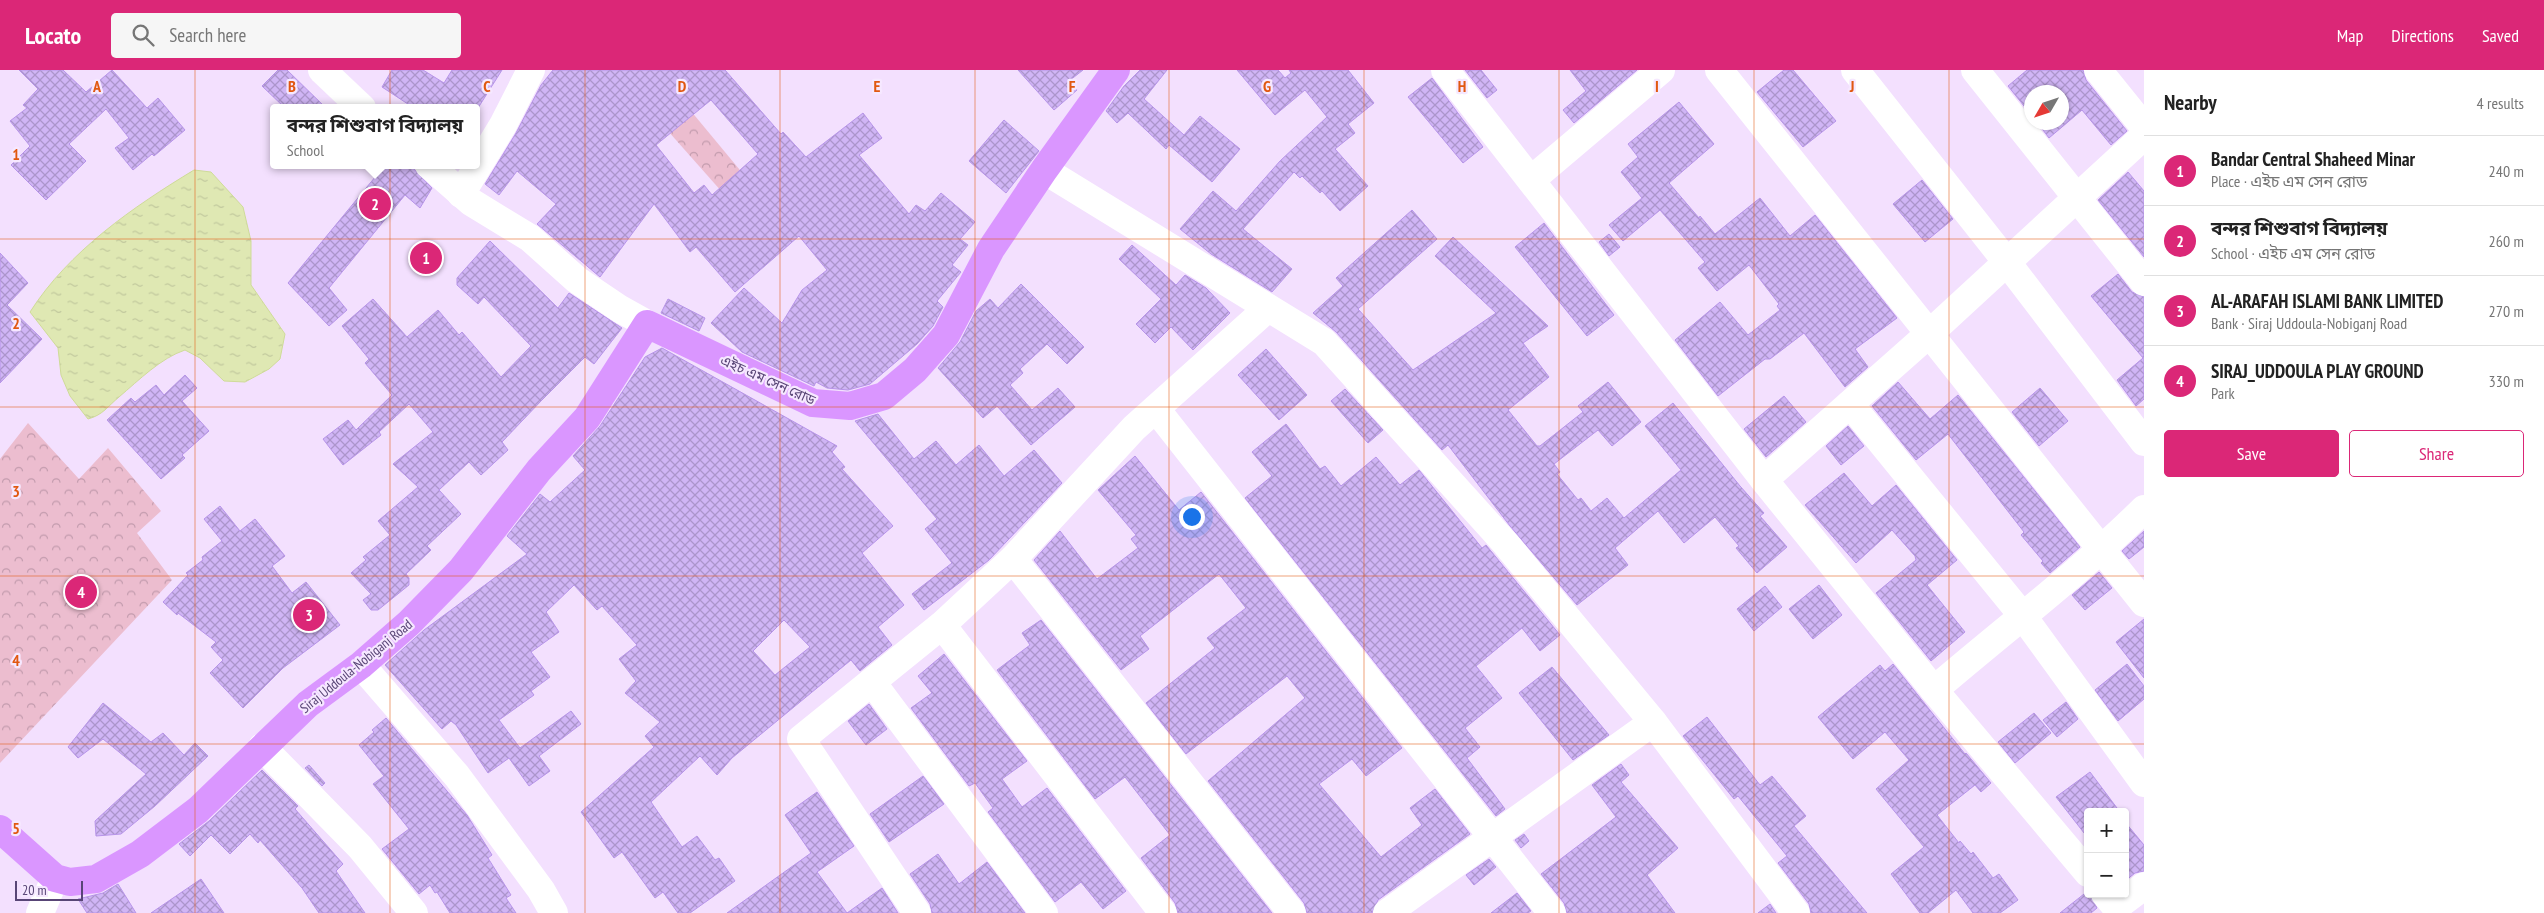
<!DOCTYPE html>
<html lang="en">
<head>
<meta charset="utf-8">
<style>
	body { margin:0; font-family:"PT Sans Narrow","Noto Sans Bengali",sans-serif; background:#f6f6f6; color:#222 }
	.controls { position:absolute; right:15px; bottom:15px; display:grid; overflow:hidden; border-radius:5px; box-shadow:0 1px 4px #0004 }
	.controls button { width:45px; height:45px; display:grid; place-items:center; padding:0; border:0; border-bottom:1px solid #e0e0e0; background:#fff; color:#222; font:25px sans-serif }
	.compass { position:absolute; left:2024px; top:15px; width:45px; height:45px; border-radius:50%; background:#fff; box-shadow:0 1px 4px #0004; rotate:231deg }
	.scale { position:absolute; left:15px; bottom:12px; width:68px; box-sizing:border-box; padding-left:5px; border:2px solid #584576; border-top:0; font-size:14px; line-height:18px; white-space:nowrap; color:#584576; -webkit-text-stroke:4px #f6e8ff; paint-order:stroke }
	.you { position:absolute; left:1191px; top:446px; width:18px; height:18px; margin:-12px; border:4px solid #fff; border-radius:50%; background:#1a73e8; box-shadow:0 0 0 8px #1a73e833 }
	.badge { display:grid; place-items:center; width:32px; height:32px; border-radius:50%; background:#db2777; color:#fff; font-size:16px; font-weight:700 }
	.pin { position:absolute; translate:-50% -50%; border:2px solid #fff; box-shadow:0 1px 5px #0006 }
	.popup { position:absolute; left:270px; top:34px; width:210px; height:65px; box-sizing:border-box; display:grid; place-content:center; border-radius:5px; background:#fff; filter:drop-shadow(0 1px 4px #0005); font-size:16px; white-space:nowrap; color:#767676 }
	.popup b { font-size:19px; color:#222 }
	.popup::after { content:''; position:absolute; left:50%; top:100%; margin-left:-10px; border:10px solid transparent; border-top-color:#fff }
	.list { margin:0; padding:0; list-style:none }
	h2 { display:flex; justify-content:space-between; align-items:center; height:65px; margin:0; padding:0 20px; font-size:21px }
	h2 small { font-size:16px; font-weight:400; color:#767676 }
	.list li { display:grid; grid-template-columns:32px 1fr auto; gap:15px; align-items:center; box-sizing:border-box; height:70px; padding:0 20px; border-top:1px solid #e0e0e0 }
	.list b { display:block; font-size:19px; white-space:nowrap }
	.list p { margin:0; font-size:16px; white-space:nowrap; color:#767676 }
	.list em { font-size:16px; font-style:normal; color:#767676 }
	.actions { display:flex; gap:10px; padding:15px 20px }
	.actions a { flex:1; padding:11px 0; border:1px solid #db2777; border-radius:5px; text-align:center; font-size:18px; color:#db2777 }
	.actions .main { background:#db2777; color:#fff }
	.icon { flex:none; width:28px; height:28px; fill:none; stroke:currentColor; stroke-width:2; stroke-linecap:round; stroke-linejoin:round }
	.map { position:relative; flex:none; width:2144px; height:843px; overflow:hidden }
	header { display:flex; align-items:center; gap:30px; box-sizing:border-box; height:70px; padding:0 25px; background:#db2777; color:#fff }
	header strong { font-size:24px }
	nav { display:flex; gap:28px; margin-inline-start:auto; font-size:18px }
	.search { width:350px; height:45px; background:#f6f6f6; display:flex; align-items:center; gap:12px; box-sizing:border-box; padding:0 18px; border-radius:5px; color:#767676; font-size:19px }
	main { display:flex }
	aside { flex:1; background:#fff }
	.map>svg:first-child { display:block }
	.park { fill:url(#park-crowns) }
	.water { fill:url(#water-ripples); stroke:#cfdb99 }
	.building { fill:url(#building-cross-hatch); stroke:#b794e9; fill-rule:evenodd }
	.lines { fill:none; stroke-linecap:round; stroke-linejoin:round }
	.minor { stroke:#fff; stroke-width:28 }
	.major { stroke:#da96ff; stroke-width:28 }
	.grid { fill:none; stroke:#e15811; stroke-width:1; stroke-opacity:0.55 }
	.labels { text-anchor:middle; stroke-width:4.5; stroke-linejoin:round; paint-order:stroke }
	.street-label { font-size:14px; fill:#584576; stroke:#f6e8ff }
	.grid-label { font-size:16px; text-anchor:middle; font-weight:bold; fill:#e15811; stroke:#f6e8ff; stroke-width:4.5; stroke-linejoin:round; paint-order:stroke }
</style>
</head>
<body>
<header>
<strong>Locato</strong>
<div class="search"><svg class="icon" aria-label="search" viewBox="0 0 24 24"><circle cx="10" cy="10" r="6"/><path d="M15 15l6 6"/></svg>Search here</div>
<nav><a>Map</a><a>Directions</a><a>Saved</a></nav>
</header>
<main>
<div class="map">
<svg width="2144" height="843" viewBox="0 0 2144 843">
	<defs>
		<pattern id="park-crowns" width="20" height="18" patternUnits="userSpaceOnUse" patternTransform="scale(1.25)"><rect width="20" height="18" fill="#ecbdcf"/><path d="M2 6a3 3 0 1 1 6 0M12 15a3 3 0 1 1 6 0" fill="none" stroke="#c29bad"/></pattern>
		<pattern id="water-ripples" width="26" height="14" patternUnits="userSpaceOnUse" patternTransform="scale(1.25)"><rect width="26" height="14" fill="#dfe8b3"/><path d="M2 4q2-2 4 0t4 0M15 11q2-2 4 0t4 0" fill="none" stroke="#c1c89d"/></pattern>
		<pattern id="building-cross-hatch" width="8" height="8" patternUnits="userSpaceOnUse" patternTransform="scale(1.25)"><rect width="8" height="8" fill="#d0b5f5"/><path d="M0 0l8 8M0 8l8-8" fill="none" stroke="#ac95cb"/></pattern>
	</defs>
	<rect width="100%" height="100%" fill="#f3e0fe"/>
	<g class="park">
		<path d="M671,17L754,117L730,131L668,61Z"/>
		<path d="M28,353L79,409L108,378L161,441L137,463L172,510L0,693V389Z"/>
	</g>
	<path class="water" d="M194,100L211,102L243,137L251,171V215L285,264L280,289L269,299L245,312L224,311L200,288L185,280C161,288 139,310 119,327C108,336 103,345 88,349L70,326L61,305L58,278L30,242C69,181 133,137 194,100Z"/>
	<g class="building">
		<path d="M19,0H63L86,22L112,0L147,38L158,28L185,60L154,86L152,84L133,100L115,78L129,68L106,39L69,74L86,91L46,130L11,95L30,76L10,51L27,38L23,35L38,19Z"/>
		<path d="M278,0H287L326,38H285L262,16Z"/>
		<path d="M392,0H423L444,13L452,0H502L478,38H414L382,17Z"/>
		<path d="M553,0H725L781,64L783,62L806,87L863,43L882,68L859,85L909,144L916,135L925,141L941,123L975,152L960,169L968,175L952,195L961,202L937,231L943,237L933,256L917,274L870,314L848,320L827,318L816,312L814,316L742,282L711,253L744,218L782,253L802,220L827,200L799,166L735,222L696,177L690,182L654,134L600,207L537,154L556,134L517,101L499,125L485,114L516,63L541,15ZM711,30L758,84L712,125L704,115L694,123L656,75Z"/>
		<path d="M1018,0H1083L1069,11L1077,20L1054,40Z"/>
		<path d="M1140,0H1167L1144,29L1184,65L1200,46L1240,79L1212,112L1169,75L1166,79L1128,43L1117,53L1106,41L1124,16Z"/>
		<path d="M1237,0H1278L1285,8L1291,3L1289,0H1348L1374,33L1348,54L1355,63L1335,79L1368,116L1340,141L1322,121L1320,123L1302,106L1300,108L1294,102L1243,159L1292,199L1272,222L1211,184L1180,159L1213,121L1236,141L1280,91L1327,47L1305,20L1275,45Z"/>
		<path d="M1465,0H1481L1497,20L1487,28Z"/>
		<path d="M1570,0H1637L1574,53L1563,40L1586,21Z"/>
		<path d="M1784,0H1793L1836,51L1803,77L1757,22Z"/>
		<path d="M2027,0H2083L2086,10L2127,61L2111,75L2082,40L2049,68L2037,52H2062V22H2032V46L2008,16Z"/>
		<path d="M1432,8L1483,77L1463,93L1408,27Z"/>
		<path d="M1679,32L1714,74L1669,113L1699,148L1700,146L1715,164L1760,128L1790,166L1815,145L1897,248L1855,279L1868,297L1845,317L1804,263L1770,289H1765L1718,326L1675,270L1720,232L1748,265L1780,240L1777,236L1779,234L1749,195L1717,221L1698,198L1705,192L1660,140L1623,171L1609,155L1642,128L1621,102L1638,87L1628,74Z"/>
		<path d="M1004,50L1039,81L1006,123L969,91Z"/>
		<path d="M385,95H410L432,118L420,138L405,125L329,218L347,240L329,256L288,213Z"/>
		<path d="M2128,102L2144,121V187L2098,130Z"/>
		<path d="M1922,110L1953,149L1925,172L1893,134Z"/>
		<path d="M1412,140L1437,169L1358,239L1413,300L1496,243L1435,186L1453,167L1548,256L1523,273L1549,307L1508,340L1537,376H1540L1583,342L1578,336L1608,312L1641,352L1612,376L1598,360L1554,394L1560,402L1557,404L1578,430L1581,428L1591,441L1607,428L1624,448L1681,400L1645,356L1673,333L1740,416L1764,443L1760,446L1787,477L1757,503L1736,478L1739,476L1715,447L1684,473L1658,441L1615,478L1628,495L1577,535L1510,456L1448,375L1442,380L1336,262L1313,243L1343,216L1336,208Z"/>
		<path d="M1544,153L1614,245L1587,266L1515,177Z"/>
		<path d="M1609,164L1620,177L1609,186L1599,172Z"/>
		<path d="M490,171L558,238L569,223L622,258L594,294L585,287L541,331L502,372L508,380L481,405L469,392L439,420L461,444L427,476L431,480L406,504L409,508V515L378,540H371L363,530L371,524L351,503L366,490L363,487L390,465L378,451L418,417L393,394L433,362L409,334L379,362L381,365L343,395L323,369L348,350L356,360L392,325L365,293L369,289L342,256L373,229L407,267L438,240L459,265L462,262L501,307L531,276L484,227L478,234L457,215V208Z"/>
		<path d="M1132,175L1176,215L1185,205L1206,218L1230,243L1193,280L1171,257L1155,273L1136,254L1161,229L1119,189Z"/>
		<path d="M0,183L28,213L7,235L42,269L0,313Z"/>
		<path d="M2118,204L2132,222L2144,227V329L2136,336L2117,310L2143,288L2091,226Z"/>
		<path d="M1021,214L1084,277L1067,294L1047,274L1020,299L1023,303L1010,315L1032,340L1058,318L1075,337L1031,375L997,336L983,348L938,298L960,272L976,241L990,229L998,238Z"/>
		<path d="M668,229L705,248L699,261L661,243Z"/>
		<path d="M662,278L837,376L832,382L845,397L842,399L893,456L862,483L904,535L878,557L892,575L860,601L851,590L732,688L717,705L700,686L651,732L682,777L697,766L715,790L719,788L735,811L690,843H678L663,822L655,828L622,782L614,788L581,742L654,677L645,666L660,652L625,623L636,611L619,589L637,575L602,536L597,540L574,515L546,542L559,562L531,582L550,607L531,621L534,625L499,650L520,678L571,641L581,654L539,686L550,701L529,716L509,688L488,703L456,655L451,651L442,659L385,595L424,560L527,484L507,466L540,424L550,432L585,400L573,386L600,356L645,287ZM784,550L810,577L775,605L753,581Z"/>
		<path d="M1266,279L1307,325L1279,350L1238,305Z"/>
		<path d="M185,305L197,318L182,331L209,361L182,385L185,388L161,409L107,350L131,328L135,332L156,315L164,325Z"/>
		<path d="M1898,312L1930,349L1958,325L2080,477L2050,503L2041,493L2043,491L2021,465L2024,462L1948,364L1916,390L1872,336Z"/>
		<path d="M2040,318L2068,351L2039,376L2012,342Z"/>
		<path d="M1345,319L1383,360L1368,373L1331,331Z"/>
		<path d="M1784,326L1806,352L1766,387L1744,359Z"/>
		<path d="M878,344L914,389L936,371L956,395L979,375L1004,406L1034,380L1062,413L989,490L924,540L912,524L952,493L925,459L937,449L855,351Z"/>
		<path d="M1286,354L1320,399L1325,396L1341,416L1376,387L1400,415L1419,400L1482,478L1486,475L1560,565L1540,581L1522,558L1476,596L1502,628L1465,658L1480,677L1467,688L1505,739L1496,746L1245,428L1272,406L1252,382Z"/>
		<path d="M1848,356L1864,376L1841,395L1826,376Z"/>
		<path d="M1135,386L1179,440L1201,422L1402,678L1366,706L1352,689L1319,714L1381,787L1422,755L1410,738L1435,719L1470,764L1378,830L1372,843H1307L1304,833L1208,711L1305,628L1287,606L1186,684L1146,633L1215,578L1207,568L1246,538L1219,504L1140,566L1149,579L1121,600L1034,490L1060,461L1097,509L1138,478L1131,469L1136,465L1098,420Z"/>
		<path d="M1844,403L1872,436L1896,415L1957,490L1927,515L1965,562L1931,591L1876,523L1916,490L1915,486L1892,460L1856,493L1805,435Z"/>
		<path d="M220,436L240,461L255,449L285,486L272,496L292,523L306,512L340,555L283,598L243,638L210,603L223,590L211,577L216,572L178,543L177,545L163,532L188,505L186,503L203,490L202,487L222,471L204,449Z"/>
		<path d="M2144,461V477L2129,489L2122,481Z"/>
		<path d="M2099,502L2112,518L2085,540L2072,525Z"/>
		<path d="M1819,515L1842,545L1813,569L1789,539Z"/>
		<path d="M1765,516L1782,537L1754,561L1737,539Z"/>
		<path d="M2144,549V608L2116,572Z"/>
		<path d="M1041,550L1272,843H1178L1175,833L1141,788L1170,765L1125,707L1095,729L997,600L1030,575L1022,563Z"/>
		<path d="M944,584L1027,691L1002,709L1022,737L1047,718L1126,821L1103,839L1081,812L1055,832L988,742L993,738L975,713L969,716L911,638L932,623L918,606Z"/>
		<path d="M1893,594L1965,684L1966,683L1991,713L1981,722L1975,715L1937,745L1959,773L1960,771L1971,784L1973,782L1993,808L1999,804L2018,830L2000,843H1973L1956,820L1928,843H1920L1891,804L1924,777L1876,719L1909,690L1885,662L1853,689L1818,647L1880,595L1885,601Z"/>
		<path d="M2127,594L2144,616V629L2118,651L2095,620Z"/>
		<path d="M1552,597L1609,665L1573,690L1519,623Z"/>
		<path d="M2066,632L2078,649L2057,667L2043,650Z"/>
		<path d="M103,633L151,672L163,663L184,685L195,673L208,686L155,736L121,764L96,766L95,751L146,704L103,669L78,688L68,677Z"/>
		<path d="M869,634L887,659L866,675L848,651Z"/>
		<path d="M2034,643L2051,663L2015,693L1998,672Z"/>
		<path d="M1707,647L1760,715L1772,706L1806,746L1794,756L1867,843H1811L1809,834L1778,793L1787,786L1738,726L1734,729L1683,666Z"/>
		<path d="M386,648L467,745L492,785L488,788L511,825L506,828L516,843H450L437,822L435,823L430,815L419,824L382,779L409,759L373,714L384,706L359,675L374,662L372,660Z"/>
		<path d="M1621,694L1629,705L1621,712L1678,778L1647,805L1675,843H1567L1564,833L1541,804L1616,747L1592,715Z"/>
		<path d="M309,695L325,713L322,716L305,698Z"/>
		<path d="M262,700L298,736L295,739L343,794L336,801L365,843H319L302,818L260,770L258,773L250,764L230,784L211,765L190,786L179,774L209,751Z"/>
		<path d="M2090,702L2120,742H2088V768L2056,727Z"/>
		<path d="M923,706L944,734L889,772L870,744Z"/>
		<path d="M817,722L854,776L817,802L847,843H727L811,783L785,745Z"/>
		<path d="M2125,752L2144,775V801L2135,803L2125,811Z"/>
		<path d="M1524,764L1529,771L1521,778L1515,770Z"/>
		<path d="M938,784L959,814L987,792L1025,843H932L930,834L910,804Z"/>
		<path d="M1489,789L1496,797L1474,815L1466,805Z"/>
		<path d="M201,809L224,843H151Z"/>
		<path d="M118,814L136,843H87L78,829L103,823Z"/>
		<path d="M882,818L898,843H847Z"/>
		<path d="M1517,823L1531,841L1528,843H1491Z"/>
		<path d="M2084,824H2090L2097,838L2091,843H2060Z"/>
		<path d="M1770,834L1776,843H1758Z"/>
	</g>
	<g class="lines">
		<g class="minor">
			<path d="M322,0L362,38"/>
			<path d="M1445,0L1764,410L1934,620L2088,803"/>
			<path d="M1719,0L2144,533"/>
			<path d="M1855,0L2006,191L2144,372"/>
			<path d="M1975,0L2144,212"/>
			<path d="M2098,0L2144,57"/>
			<path d="M429,95L471,132L530,168L577,210L620,239L647,254"/>
			<path d="M1044,100L1324,272L1506,474L1653,652L1796,843"/>
			<path d="M1531,110L1661,0"/>
			<path d="M461,124L503,55L531,0"/>
			<path d="M1850,334L2022,545L2144,713"/>
			<path d="M1156,339L1552,843"/>
			<path d="M1764,410L1930,263L2144,66"/>
			<path d="M1013,489L1292,843"/>
			<path d="M942,555L1163,843"/>
			<path d="M361,595L457,706L541,820L554,843"/>
			<path d="M872,612L1044,843"/>
			<path d="M1934,620C2004,560 2078,504 2144,439"/>
			<path d="M262,677L360,777L414,843"/>
			<path d="M2105,824L2116,837L2144,816"/>
			<path d="M40,843L55,808"/>
			<path d="M917,843L801,669L942,555L1013,489L1134,358L1268,238"/>
			<path d="M1387,843L1653,652"/>
		</g>
		<path class="major" d="M0,759L55,808L70,812L96,809L140,784L198,740L308,634L361,595L409,553L461,500L539,400L587,348L647,254L813,333L850,336L884,326L915,300L946,265L991,179L1044,100L1116,0"/>
	</g>
	<path class="grid" d="M195,0V843M390,0V843M585,0V843M780,0V843M975,0V843M1169,0V843M1364,0V843M1559,0V843M1754,0V843M1949,0V843M0,169H2144M0,337H2144M0,506H2144M0,674H2144"/>
	<g class="labels">
		<g class="street-label">
			<text transform="translate(768 310) rotate(24)" y="5">এইচ এম সেন রোড</text>
			<text transform="translate(356 596) rotate(-39)" y="5">Siraj Uddoula-Nobiganj Road</text>
		</g>
	</g>
	<g class="grid-label">
		<text x="97" y="22">A</text>
		<text x="292" y="22">B</text>
		<text x="487" y="22">C</text>
		<text x="682" y="22">D</text>
		<text x="877" y="22">E</text>
		<text x="1072" y="22">F</text>
		<text x="1267" y="22">G</text>
		<text x="1462" y="22">H</text>
		<text x="1657" y="22">I</text>
		<text x="1852" y="22">J</text>
		<text x="16" y="90">1</text>
		<text x="16" y="259">2</text>
		<text x="16" y="427">3</text>
		<text x="16" y="596">4</text>
		<text x="16" y="764">5</text>
	</g>
</svg>
<div class="controls">
<button>+</button>
<button>−</button>
</div>
<svg class="compass" viewBox="-18 -18 36 36"><path d="M0-13l5 13h-10z" fill="#e53935"/><path d="M0 13l5-13h-10z" fill="#767676"/></svg>
<div class="scale">20 m</div>
<div class="you"></div>
<div class="pin badge" style="left:426px;top:188px">1</div>
<div class="pin badge" style="left:375px;top:134px">2</div>
<div class="popup"><b>বন্দর শিশুবাগ বিদ্যালয়</b>School</div>
<div class="pin badge" style="left:309px;top:545px">3</div>
<div class="pin badge" style="left:81px;top:522px">4</div>
</div>
<aside>
<h2>Nearby<small>4 results</small></h2>
<ul class="list">
<li><span class="badge">1</span><div><b>Bandar Central Shaheed Minar</b><p>Place · এইচ এম সেন রোড</p></div><em>240 m</em></li>
<li><span class="badge">2</span><div><b>বন্দর শিশুবাগ বিদ্যালয়</b><p>School · এইচ এম সেন রোড</p></div><em>260 m</em></li>
<li><span class="badge">3</span><div><b>AL-ARAFAH ISLAMI BANK LIMITED</b><p>Bank · Siraj Uddoula-Nobiganj Road</p></div><em>270 m</em></li>
<li><span class="badge">4</span><div><b>SIRAJ_UDDOULA PLAY GROUND</b><p>Park</p></div><em>330 m</em></li>
</ul>
<div class="actions"><a class="main">Save</a><a>Share</a></div>
</aside>
</main>
</body>
</html>
